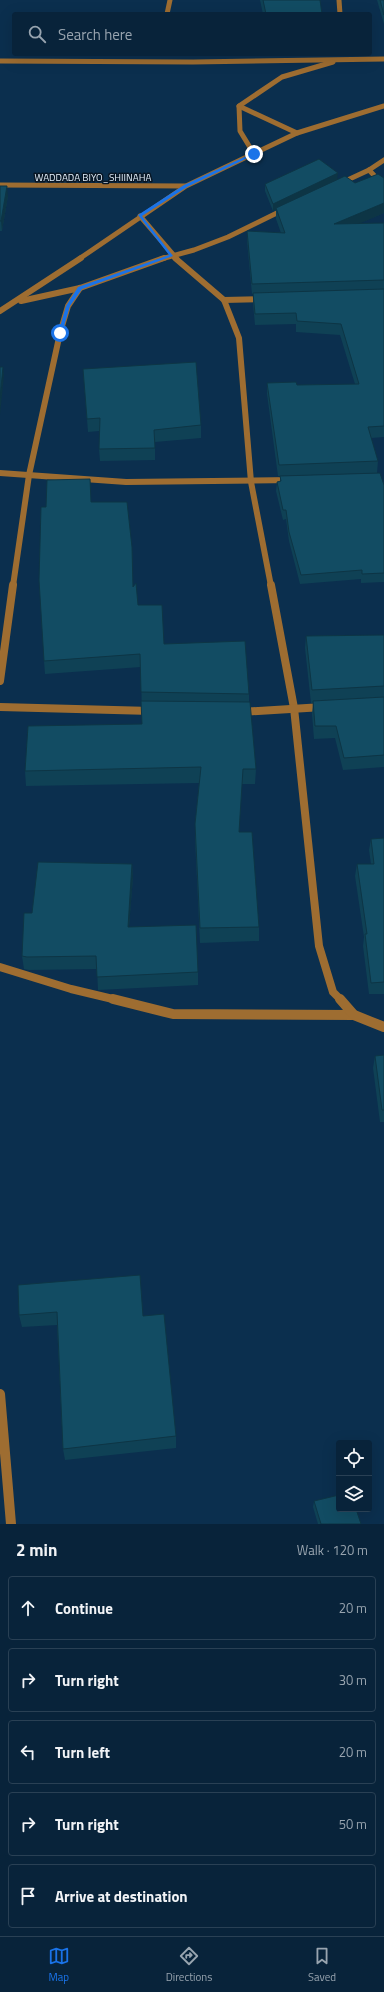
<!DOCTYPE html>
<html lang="en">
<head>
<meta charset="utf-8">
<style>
	body { margin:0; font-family:"Titillium Web",sans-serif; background:#162f45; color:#f1f3f6 }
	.controls { position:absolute; right:12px; bottom:12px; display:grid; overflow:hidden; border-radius:4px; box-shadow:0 4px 16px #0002 }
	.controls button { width:36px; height:36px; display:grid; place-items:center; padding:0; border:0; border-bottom:1px solid #294054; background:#08233a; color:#f1f3f6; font:20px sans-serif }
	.stop { position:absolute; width:12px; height:12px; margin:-9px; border:3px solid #1a73e8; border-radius:50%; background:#fff }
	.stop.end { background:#1a73e8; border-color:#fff; box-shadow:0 1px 4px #0008 }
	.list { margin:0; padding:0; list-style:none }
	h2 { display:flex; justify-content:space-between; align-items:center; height:52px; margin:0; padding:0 16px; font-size:17px }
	h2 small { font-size:13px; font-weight:400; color:#98a4af }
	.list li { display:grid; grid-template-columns:26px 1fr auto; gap:12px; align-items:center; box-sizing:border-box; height:64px; margin:0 8px 8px; padding:0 8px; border:1px solid #294054; border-radius:4px }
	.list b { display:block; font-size:15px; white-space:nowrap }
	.list em { font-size:13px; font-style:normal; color:#98a4af }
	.icon { flex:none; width:22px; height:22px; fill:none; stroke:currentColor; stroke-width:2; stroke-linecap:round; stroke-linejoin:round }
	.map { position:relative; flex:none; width:384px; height:1524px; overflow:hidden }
	.search { position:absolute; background:#08233a; box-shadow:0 4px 16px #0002; left:12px; right:12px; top:12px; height:44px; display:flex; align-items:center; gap:10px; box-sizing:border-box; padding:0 14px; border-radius:4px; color:#98a4af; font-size:15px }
	.sheet { height:412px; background:#08233a }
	nav { display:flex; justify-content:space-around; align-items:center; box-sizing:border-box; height:56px; border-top:1px solid #294054; background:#08233a; font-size:11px; color:#98a4af }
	nav a { display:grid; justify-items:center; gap:2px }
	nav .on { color:#1a73e8 }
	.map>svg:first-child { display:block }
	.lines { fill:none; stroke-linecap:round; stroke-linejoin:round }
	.street-far3 { stroke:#9e6d31; stroke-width:5 }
	.street-far2 { stroke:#9e6d31; stroke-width:6 }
	.street-far1 { stroke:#9e6d31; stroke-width:8 }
	.street { stroke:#9e6d31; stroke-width:10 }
	.wall { fill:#0f4155 }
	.shaded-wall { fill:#0d3545 }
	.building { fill:#124c63; stroke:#0d3545 }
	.route { fill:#1a73e8 }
	.labels { text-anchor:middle; stroke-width:3; stroke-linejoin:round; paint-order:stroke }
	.far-street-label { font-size:10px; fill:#e4f0fc; stroke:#081624 }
</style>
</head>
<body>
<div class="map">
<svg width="384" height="1524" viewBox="0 0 384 1524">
	<rect width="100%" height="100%" fill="#0b2f4e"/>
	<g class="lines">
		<g class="street-far3">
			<path d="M339,0L340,14"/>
			<path d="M167,14L170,0"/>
			<path d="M0,61L193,62L384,59"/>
			<path d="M239,106L297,133"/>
			<path d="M254,154L240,131L239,106L282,77L333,62"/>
			<path d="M369,170L384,186"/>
			<path d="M341,183L369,170L384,160"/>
			<path d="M0,185L185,186"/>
			<path d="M140,216L177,259"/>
			<path d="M79,259L186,186L297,133L384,106"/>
			<path d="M161,259L194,250L228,237L285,209"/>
		</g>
		<g class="street-far2">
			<path d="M175,258L224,300L239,338L251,482L271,586"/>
			<path d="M224,300L263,299"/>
			<path d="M21,301L80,288L164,258"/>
			<path d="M0,311L81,258"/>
			<path d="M0,473L126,482L291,480"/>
			<path d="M13,586L29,475L60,333L68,306L80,288"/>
		</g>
		<g class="street-far1">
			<path d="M271,585L294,708L319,946L333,992L341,1000"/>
			<path d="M0,681L13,585"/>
			<path d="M0,707L152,711"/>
			<path d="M241,712L323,707"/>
			<path d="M0,967L71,989L117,1000"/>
		</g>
		<g class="street">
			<path d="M113,999L173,1014L354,1015"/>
			<path d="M340,999L354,1015L384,1027"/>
			<path d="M0,1394L11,1524"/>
		</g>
	</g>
	<g class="wall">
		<path d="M260,0H320L322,14H263Z"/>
		<path d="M377,0H384V24Z"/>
		<path d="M384,178V213L360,223H384V437L371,438L378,461L377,473L278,476L267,394V383L297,385L355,384L340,335L296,332V324L255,325L253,304V294H252L247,241V231L281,233L276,219V210L273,211L265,191V184L337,179L355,183Z"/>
		<path d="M0,186L8,196L2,231H0Z"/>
		<path d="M83,369L201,425V438L155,442V460L100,461L99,449V431L88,432Z"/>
		<path d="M280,476L384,485V582L361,583V579L300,584L289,541L286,519L283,520L276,491L277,482H280Z"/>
		<path d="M90,479L91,502L133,586L138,605L164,644L249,694V702L256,769L255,784H242L239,832L259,927V941L200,943L195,839V824L199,783L26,786L25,771L142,724L141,667L45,674L44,661L46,507Z"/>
		<path d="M384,635V767L343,770L335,738L314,739L312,714L313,703H311L305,648L306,636Z"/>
		<path d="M384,838V994H369L363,946L364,937L355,876L357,864H371L369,850L371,839Z"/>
		<path d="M132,864L133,877L129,927L198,972V985L98,990L97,969L29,970L24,969L22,956Z"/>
		<path d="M384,1055V1122H380L373,1068L375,1056Z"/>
		<path d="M18,1285L143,1316L176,1436V1448L65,1460L63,1449L57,1325L22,1327L19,1315Z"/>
		<path d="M314,1501L361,1524H318L313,1507Z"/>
	</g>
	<g class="shaded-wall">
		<path d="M338,173L337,181L276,208V210L273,211V204Z"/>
		<path d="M7,186L8,196L2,231L1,221Z"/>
		<path d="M384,203V213L334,235V224Z"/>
		<path d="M3,367L4,375L0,415V398Z"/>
		<path d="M132,864L133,877L128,940V927Z"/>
	</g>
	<g class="building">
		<path d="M263,0H320L322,14H266Z"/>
		<path d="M380,0H384V15Z"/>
		<path d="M319,159L338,173L273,204L265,184Z"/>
		<path d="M378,174L384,178V203L334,224L384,223V280L252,284L247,231L285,233L276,208L345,176L355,183Z"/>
		<path d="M0,186H7L1,221H0Z"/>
		<path d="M384,289V426L368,427L378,461L279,465L267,383L296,382L297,385L359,384L341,324L297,321L296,313L255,314L253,293Z"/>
		<path d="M196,362L201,425L154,430L155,448L99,449L100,418L87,419L83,369Z"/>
		<path d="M0,367H3L0,398Z"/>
		<path d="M380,473L384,485V573L362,574V570L301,575L289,532L286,510H283L277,482L281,481L280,476Z"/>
		<path d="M90,479L91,502H127L132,547L133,587L136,583L138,605H162L164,644L245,641L249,694L141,692L140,654L44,661L39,580L41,507H46L47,480Z"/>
		<path d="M384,635V686L312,690L306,636Z"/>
		<path d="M384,697V755L344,758L336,726H315L313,701Z"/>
		<path d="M141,701L250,702L256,769H243L239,832H252L259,927L200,928L195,824L201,767L25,771L28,726L142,724Z"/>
		<path d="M384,838V982L371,983L365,934H367L357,864H374L371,839Z"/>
		<path d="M38,862L132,864L128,927L196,925L198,972L97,977L96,956L27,957L22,956L24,913H32Z"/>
		<path d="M384,1055V1110H382L375,1056Z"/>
		<path d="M140,1275L143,1316L164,1314L176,1436L63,1449L57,1312L19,1315L18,1285Z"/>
		<path d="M339,1495V1509H356L361,1524H321L314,1501Z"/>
	</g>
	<path class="route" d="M253,153L256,154L187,187L142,216L173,256L82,289L70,306L62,333L58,334L66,306L78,287L169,255L138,215L184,185Z"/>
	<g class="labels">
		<g class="far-street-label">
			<text x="93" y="181">WADDADA BIYO_SHIINAHA</text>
		</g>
	</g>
</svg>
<div class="controls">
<button><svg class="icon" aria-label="locate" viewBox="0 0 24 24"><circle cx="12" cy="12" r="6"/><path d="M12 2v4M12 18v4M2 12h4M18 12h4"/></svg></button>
<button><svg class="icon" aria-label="layers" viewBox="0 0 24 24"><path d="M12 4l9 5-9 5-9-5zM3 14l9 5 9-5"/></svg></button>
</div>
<div class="stop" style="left:60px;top:333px"></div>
<div class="stop end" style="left:254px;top:154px"></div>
<div class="search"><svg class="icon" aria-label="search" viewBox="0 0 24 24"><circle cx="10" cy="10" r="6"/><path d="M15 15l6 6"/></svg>Search here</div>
</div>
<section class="sheet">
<h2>2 min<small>Walk · 120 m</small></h2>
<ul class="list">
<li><svg class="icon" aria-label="ahead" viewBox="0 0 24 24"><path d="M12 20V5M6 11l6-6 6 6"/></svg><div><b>Continue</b></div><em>20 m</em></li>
<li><svg class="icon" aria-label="right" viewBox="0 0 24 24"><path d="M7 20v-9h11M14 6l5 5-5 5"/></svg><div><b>Turn right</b></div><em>30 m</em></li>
<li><svg class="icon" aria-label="left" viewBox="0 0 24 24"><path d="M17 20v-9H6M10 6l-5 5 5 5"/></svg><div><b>Turn left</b></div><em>20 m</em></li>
<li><svg class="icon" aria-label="right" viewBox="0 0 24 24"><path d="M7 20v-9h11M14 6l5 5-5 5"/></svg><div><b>Turn right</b></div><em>50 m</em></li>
<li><svg class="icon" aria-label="arrive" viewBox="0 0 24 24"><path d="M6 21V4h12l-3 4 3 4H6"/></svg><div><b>Arrive at destination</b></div></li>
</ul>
</section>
<nav>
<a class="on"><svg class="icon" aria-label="map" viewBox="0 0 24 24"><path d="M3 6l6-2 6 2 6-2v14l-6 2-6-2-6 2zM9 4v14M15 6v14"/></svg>Map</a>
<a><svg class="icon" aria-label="directions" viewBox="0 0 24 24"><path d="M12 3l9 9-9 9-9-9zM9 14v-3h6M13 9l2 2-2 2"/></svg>Directions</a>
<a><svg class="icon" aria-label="saved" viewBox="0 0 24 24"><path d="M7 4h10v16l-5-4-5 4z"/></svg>Saved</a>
</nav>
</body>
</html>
